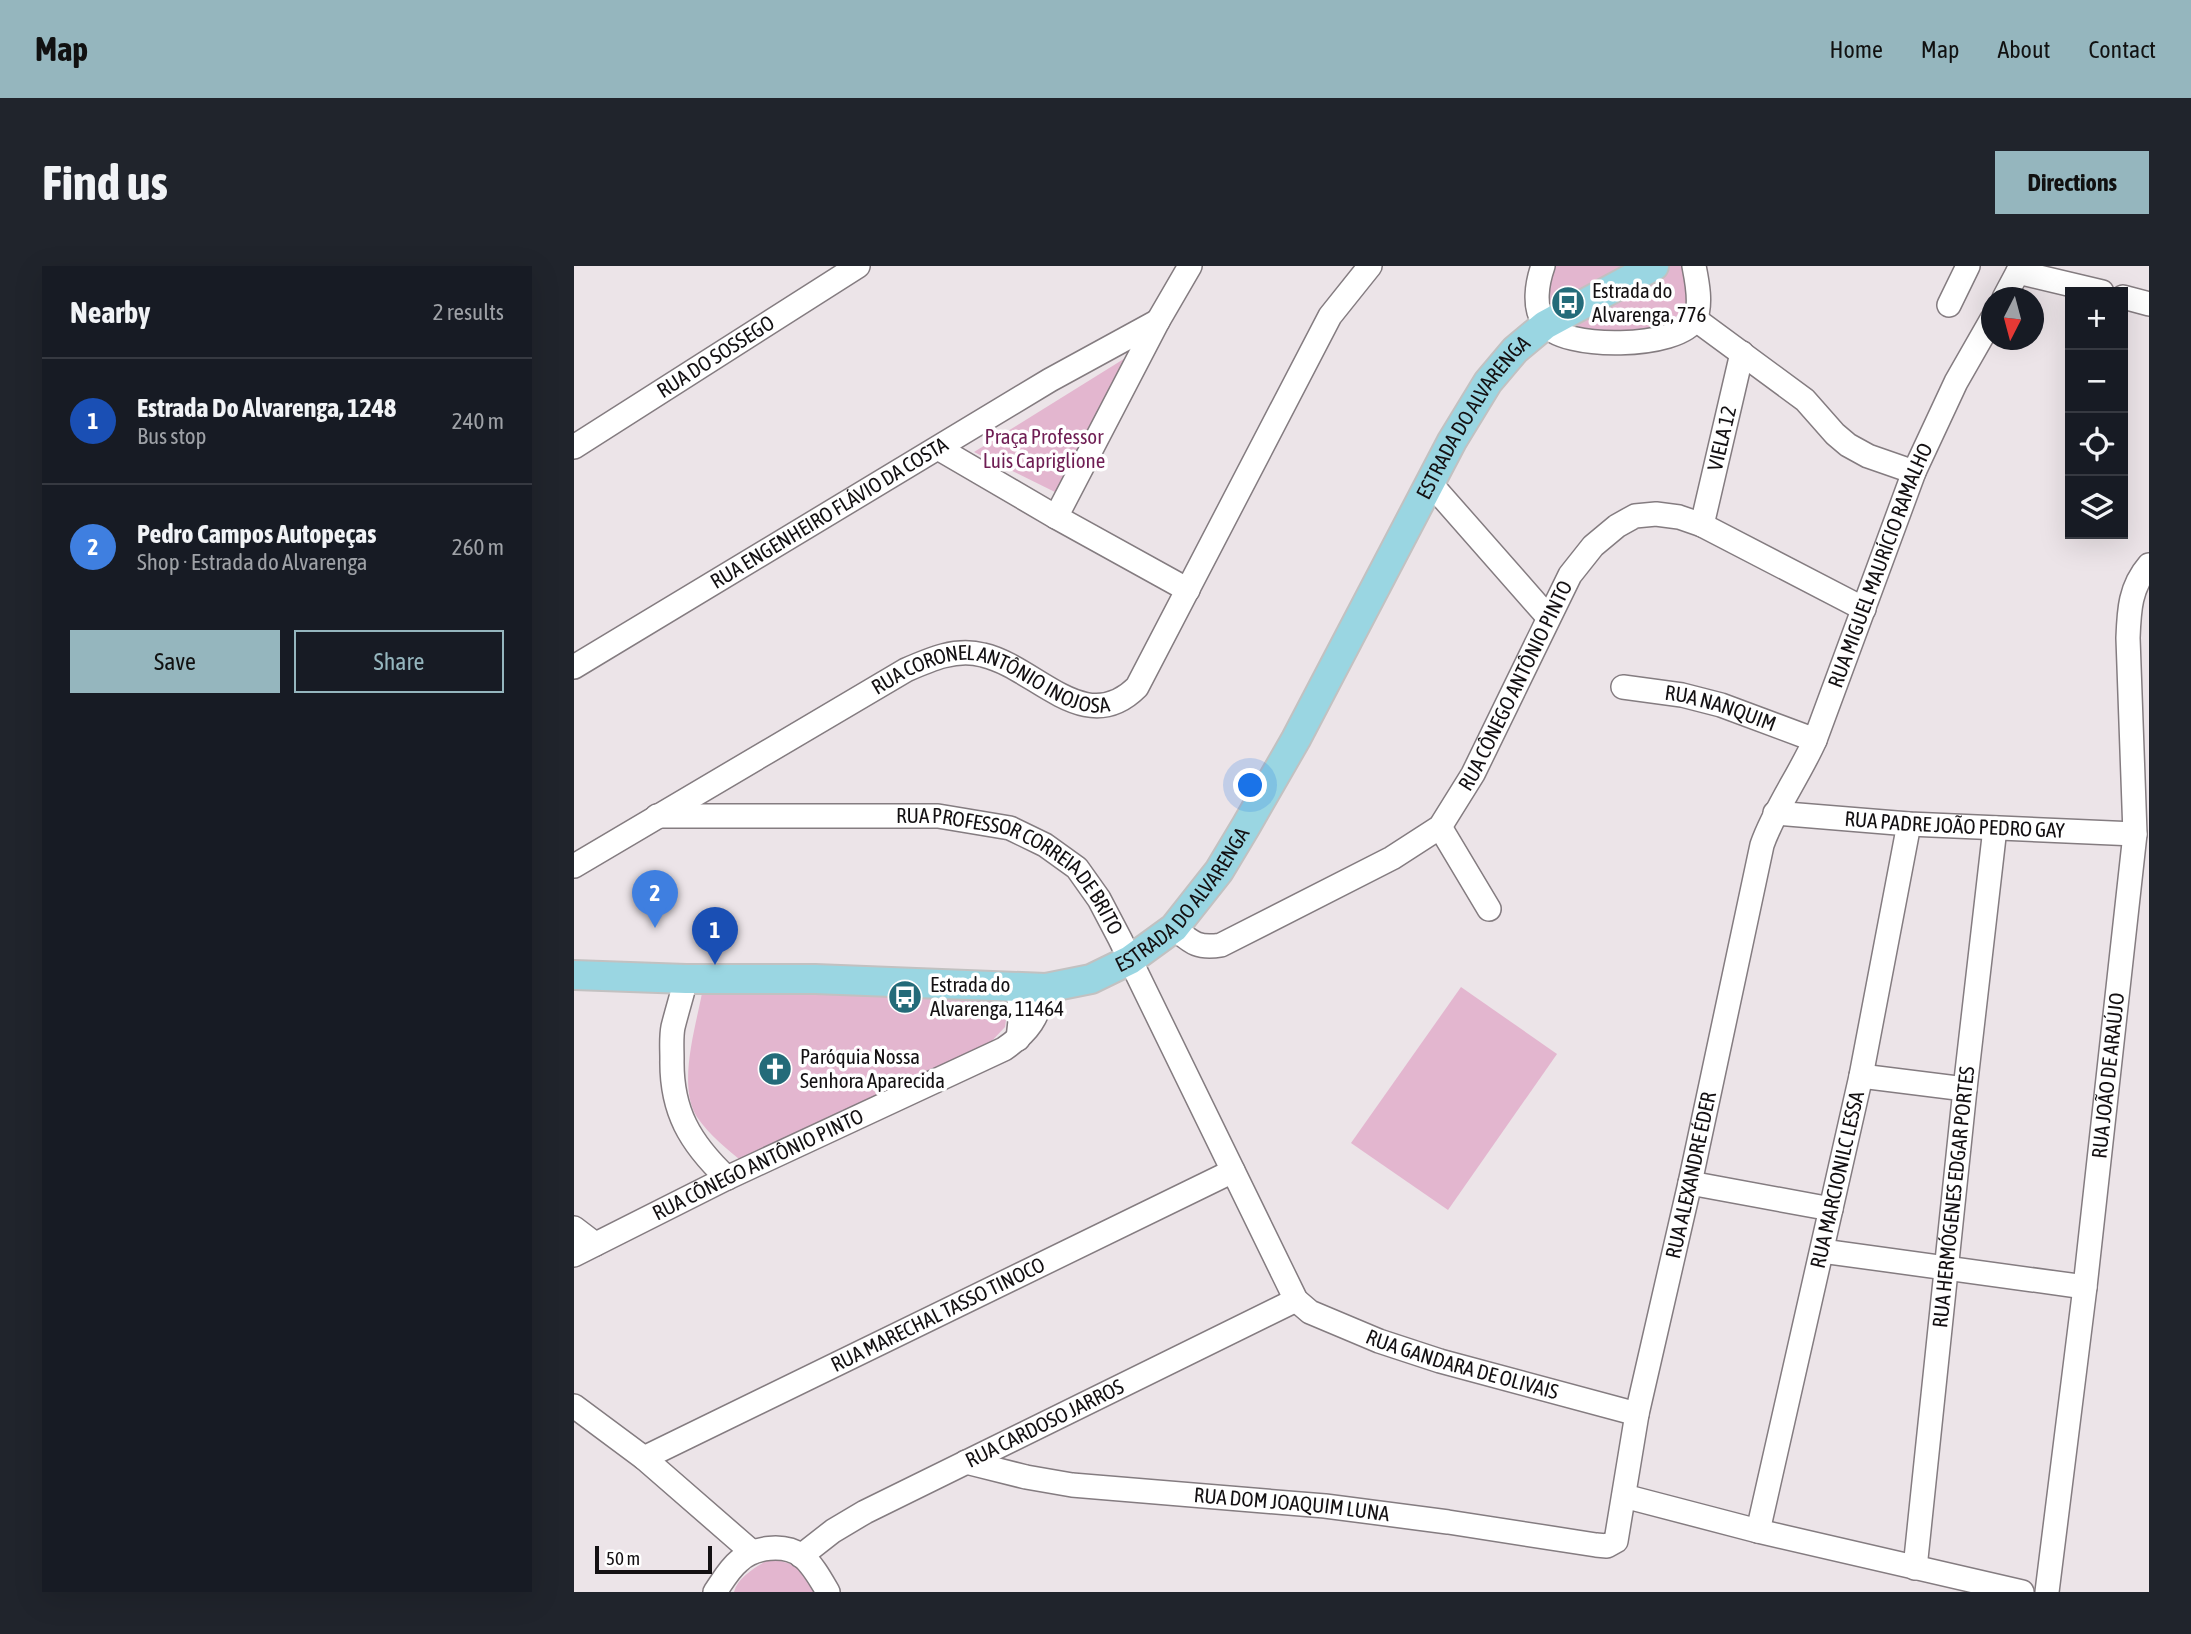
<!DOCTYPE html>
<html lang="en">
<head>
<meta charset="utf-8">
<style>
	body { margin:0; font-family:"Asap Condensed",sans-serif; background:#20242c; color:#f1f3f6 }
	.controls { position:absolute; right:21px; top:21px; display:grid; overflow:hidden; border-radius:0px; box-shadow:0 7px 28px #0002 }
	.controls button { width:63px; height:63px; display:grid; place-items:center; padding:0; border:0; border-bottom:2px solid #363941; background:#171b24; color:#f1f3f6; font:35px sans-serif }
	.compass { position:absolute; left:1407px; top:21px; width:63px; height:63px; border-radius:50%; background:#171b24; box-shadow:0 7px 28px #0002; rotate:186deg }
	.scale { position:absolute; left:21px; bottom:18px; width:117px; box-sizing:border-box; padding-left:7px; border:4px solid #131012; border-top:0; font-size:19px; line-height:24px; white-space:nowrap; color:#131012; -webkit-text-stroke:5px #fff; paint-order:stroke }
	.you { position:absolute; left:677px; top:520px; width:24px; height:24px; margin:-18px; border:5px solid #fff; border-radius:50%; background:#1a73e8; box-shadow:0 0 0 10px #1a73e833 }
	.badge { display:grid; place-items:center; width:46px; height:46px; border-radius:50%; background:#95b6be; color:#fff; font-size:23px; font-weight:700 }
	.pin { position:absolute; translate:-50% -58px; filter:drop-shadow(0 2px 4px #0008) }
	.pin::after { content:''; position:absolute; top:37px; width:24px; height:21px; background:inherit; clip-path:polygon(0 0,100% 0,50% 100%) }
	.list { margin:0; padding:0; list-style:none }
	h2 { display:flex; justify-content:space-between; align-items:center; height:91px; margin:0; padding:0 28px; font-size:30px }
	h2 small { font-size:23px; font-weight:400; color:#9ea1a6 }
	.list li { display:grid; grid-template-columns:46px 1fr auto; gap:21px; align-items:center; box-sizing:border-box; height:126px; padding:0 28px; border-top:2px solid #363941 }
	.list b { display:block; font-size:26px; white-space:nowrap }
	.list p { margin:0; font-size:23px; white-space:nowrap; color:#9ea1a6 }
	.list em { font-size:23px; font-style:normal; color:#9ea1a6 }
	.actions { display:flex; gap:14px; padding:21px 28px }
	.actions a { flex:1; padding:16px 0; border:2px solid #95b6be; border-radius:0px; text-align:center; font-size:24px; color:#95b6be }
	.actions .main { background:#95b6be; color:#111 }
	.icon { flex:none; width:38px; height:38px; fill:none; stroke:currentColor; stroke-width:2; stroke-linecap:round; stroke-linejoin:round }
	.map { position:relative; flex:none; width:1575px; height:1326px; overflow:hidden; border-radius:0px }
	header { display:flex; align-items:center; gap:42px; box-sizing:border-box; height:98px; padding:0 35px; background:#95b6be; color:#111 }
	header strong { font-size:33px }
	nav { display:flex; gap:38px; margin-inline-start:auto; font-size:24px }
	.intro { display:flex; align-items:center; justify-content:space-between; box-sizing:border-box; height:168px; padding:0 42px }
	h1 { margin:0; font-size:49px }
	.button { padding:18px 32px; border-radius:0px; background:#95b6be; color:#111; font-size:24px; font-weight:700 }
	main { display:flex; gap:42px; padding:0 42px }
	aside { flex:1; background:#171b24; border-radius:0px; box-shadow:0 7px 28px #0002 }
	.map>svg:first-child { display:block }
	.green { fill:#e3b6cf }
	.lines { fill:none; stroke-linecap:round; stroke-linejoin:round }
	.minor-casing { stroke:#847c80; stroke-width:26 }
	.major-casing { stroke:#c2c1c1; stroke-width:32 }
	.minor { stroke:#fff; stroke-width:23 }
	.major { stroke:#9ad6e2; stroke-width:28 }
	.labels { text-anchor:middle; stroke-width:7; stroke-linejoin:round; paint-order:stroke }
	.poi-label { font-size:21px; fill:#131012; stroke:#fff; text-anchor:start }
	.street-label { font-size:21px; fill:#131012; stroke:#fff }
	.park-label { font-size:21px; fill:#6f1e54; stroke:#fff }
</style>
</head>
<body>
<header>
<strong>Map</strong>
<nav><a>Home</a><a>Map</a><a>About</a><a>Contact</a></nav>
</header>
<div class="intro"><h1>Find us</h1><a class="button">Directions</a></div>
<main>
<aside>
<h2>Nearby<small>2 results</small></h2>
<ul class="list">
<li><span class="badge" style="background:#1a4fb4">1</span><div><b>Estrada Do Alvarenga, 1248</b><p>Bus stop</p></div><em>240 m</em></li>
<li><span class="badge" style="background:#3f7fe0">2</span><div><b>Pedro Campos Autopeças</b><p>Shop · Estrada do Alvarenga</p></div><em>260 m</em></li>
</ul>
<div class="actions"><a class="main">Save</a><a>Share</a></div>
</aside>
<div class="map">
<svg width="1575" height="1326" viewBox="0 0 1575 1326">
	<rect width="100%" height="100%" fill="#ece4e8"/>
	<g class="green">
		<path d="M980,0H1110C1111,10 1116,28 1112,37C1106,49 1094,60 1080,64C1059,69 990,75 979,52C970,34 975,18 980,0Z"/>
		<path d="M561,86L485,228L400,186Z"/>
		<path d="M887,721L983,788L874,944L777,877Z"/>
		<path d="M128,727L435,731L431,761L414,779L170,897C153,883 135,869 123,851C103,820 122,760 128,727Z"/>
		<path d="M197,1292L233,1303L246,1326H160C164,1310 184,1300 197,1292Z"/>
	</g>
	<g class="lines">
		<g class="minor-casing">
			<g id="minor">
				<path d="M969,0C963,17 959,41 970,57C988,85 1106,83 1121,53C1128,39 1123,15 1120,0"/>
				<path d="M1444,6L1528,26"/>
				<path d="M1549,31L1575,38"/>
				<path d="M1430,32L1447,0"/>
				<path d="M1375,39L1394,0"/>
				<path d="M1121,53L1231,134L1261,168L1274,179L1294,190L1340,206"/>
				<path id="s1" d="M0,181L284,0"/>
				<path d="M364,182L482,251L614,324"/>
				<path d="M857,218L974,351"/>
				<path d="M482,251L584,55L616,0"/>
				<path id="s2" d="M1128,259L1168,87"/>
				<path id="s3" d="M0,401L476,114L584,55"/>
				<path id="s4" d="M1049,421L1108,429L1147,439L1241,474"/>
				<path id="s5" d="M1201,547L1335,558L1561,568"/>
				<path id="s6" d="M83,550H364L436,562L471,579L503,602L525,633L546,673L722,1034L736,1046L805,1075L866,1095L1063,1148"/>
				<path d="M866,561L915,643"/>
				<path id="s7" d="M0,600L332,404C357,393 382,382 409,389C462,401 511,473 563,421L756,50L796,0"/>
				<path id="s8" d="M600,662C617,676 623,683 647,679L818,592L866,561L899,508L996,309L1019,280L1043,260L1061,250L1082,248L1105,251L1128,259L1290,343"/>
				<path d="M112,713C108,729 103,745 99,761C97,771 98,782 98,793C97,845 116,877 153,912"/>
				<path d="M443,721L447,746L444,773"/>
				<path d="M1287,810L1391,823"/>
				<path d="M1116,917L1257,943"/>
				<path d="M0,962L21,978"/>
				<path d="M1248,985L1511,1021"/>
				<path id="s9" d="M0,989L153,912L430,783C456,765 463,752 472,722"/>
				<path d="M0,1140L70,1192L178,1286"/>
				<path id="s10" d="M70,1192L659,905"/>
				<path id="s11" d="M392,1196L452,1211L498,1219L751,1240L874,1256L1022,1279L1033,1280L1042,1275L1063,1148L1116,917L1188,579C1201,542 1225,510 1241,474L1340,206L1382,116L1418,53"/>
				<path d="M1050,1230L1184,1265L1448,1326"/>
				<path id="s12" d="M1184,1265L1287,810L1335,558"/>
				<path id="s13" d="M227,1290L259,1265L291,1246L722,1034"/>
				<path id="s14" d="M1341,1302L1391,823L1421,562"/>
				<path d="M141,1326C148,1316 155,1303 165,1295C180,1281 210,1277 228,1290C239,1299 247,1314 254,1326"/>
				<path id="s15" d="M1473,1326L1511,1021L1561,568L1554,372C1555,344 1556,321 1575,299"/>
			</g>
		</g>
		<g class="major-casing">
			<g id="major">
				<path id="s16" d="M0,709L112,713H241L472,722L517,713L556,694L600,662L645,605L672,560L722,473L878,175L914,116L941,84L971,59L1080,0"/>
			</g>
		</g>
		<use href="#minor" class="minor"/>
		<use href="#major" class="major"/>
	</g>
	<defs>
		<g id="bus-disc" transform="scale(1.75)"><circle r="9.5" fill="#246b79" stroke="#fff"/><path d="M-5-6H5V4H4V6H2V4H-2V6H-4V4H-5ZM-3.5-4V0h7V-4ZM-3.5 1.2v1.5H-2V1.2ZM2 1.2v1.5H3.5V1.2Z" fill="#fff"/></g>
		<g id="church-disc" transform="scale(1.75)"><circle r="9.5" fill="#246b79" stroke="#fff"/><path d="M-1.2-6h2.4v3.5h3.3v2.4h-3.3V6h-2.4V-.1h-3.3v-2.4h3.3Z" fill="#fff"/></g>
	</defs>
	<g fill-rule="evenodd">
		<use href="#bus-disc" x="994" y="37"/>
		<use href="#bus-disc" x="331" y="731"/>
		<use href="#church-disc" x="201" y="803"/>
	</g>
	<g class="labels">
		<g class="poi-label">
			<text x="1018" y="32">Estrada do<tspan x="1018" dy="24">Alvarenga, 776</tspan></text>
			<text x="356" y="726">Estrada do<tspan x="356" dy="24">Alvarenga, 11464</tspan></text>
			<text x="226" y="798">Paróquia Nossa<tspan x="226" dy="24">Senhora Aparecida</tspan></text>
		</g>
		<g class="street-label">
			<text dy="7" stroke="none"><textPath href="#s1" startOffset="168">RUA DO SOSSEGO</textPath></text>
			<text dy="7" stroke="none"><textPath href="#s16" startOffset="1209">ESTRADA DO ALVARENGA</textPath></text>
			<text dy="7" stroke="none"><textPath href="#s2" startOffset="89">VIELA 12</textPath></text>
			<text dy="7" stroke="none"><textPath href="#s3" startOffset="298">RUA ENGENHEIRO FLÁVIO DA COSTA</textPath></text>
			<text dy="7" stroke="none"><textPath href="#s11" startOffset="1673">RUA MIGUEL MAURÍCIO RAMALHO</textPath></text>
			<text dy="7" stroke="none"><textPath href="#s8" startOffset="462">RUA CÔNEGO ANTÔNIO PINTO</textPath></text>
			<text dy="7" stroke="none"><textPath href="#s7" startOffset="476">RUA CORONEL ANTÔNIO INOJOSA</textPath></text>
			<text dy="7" stroke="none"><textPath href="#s4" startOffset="100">RUA NANQUIM</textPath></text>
			<text dy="7" stroke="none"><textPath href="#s5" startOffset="180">RUA PADRE JOÃO PEDRO GAY</textPath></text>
			<text dy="7" stroke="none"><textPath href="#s6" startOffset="374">RUA PROFESSOR CORREIA DE BRITO</textPath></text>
			<text dy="7" stroke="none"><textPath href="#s16" startOffset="642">ESTRADA DO ALVARENGA</textPath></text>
			<text dy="7" stroke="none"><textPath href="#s15" startOffset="520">RUA JOÃO DE ARAÚJO</textPath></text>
			<text dy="7" stroke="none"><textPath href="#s9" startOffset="205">RUA CÔNEGO ANTÔNIO PINTO</textPath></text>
			<text dy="7" stroke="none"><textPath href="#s11" startOffset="1031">RUA ALEXANDRE ÉDER</textPath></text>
			<text dy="7" stroke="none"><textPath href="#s12" startOffset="360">RUA MARCIONILC LESSA</textPath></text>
			<text dy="7" stroke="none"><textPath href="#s14" startOffset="373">RUA HERMÓGENES EDGAR PORTES</textPath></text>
			<text dy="7" stroke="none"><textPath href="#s10" startOffset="327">RUA MARECHAL TASSO TINOCO</textPath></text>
			<text dy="7" stroke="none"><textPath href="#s6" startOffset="1097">RUA GANDARA DE OLIVAIS</textPath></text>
			<text dy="7" stroke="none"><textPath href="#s13" startOffset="278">RUA CARDOSO JARROS</textPath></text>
			<text dy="7" stroke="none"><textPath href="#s11" startOffset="329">RUA DOM JOAQUIM LUNA</textPath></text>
		</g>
		<g class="park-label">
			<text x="470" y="178">Praça Professor<tspan x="470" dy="24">Luis Capriglione</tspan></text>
		</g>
	</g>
</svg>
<div class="controls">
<button>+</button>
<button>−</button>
<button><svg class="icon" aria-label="locate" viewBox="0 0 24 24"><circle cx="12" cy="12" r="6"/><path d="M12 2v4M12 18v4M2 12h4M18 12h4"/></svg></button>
<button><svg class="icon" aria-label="layers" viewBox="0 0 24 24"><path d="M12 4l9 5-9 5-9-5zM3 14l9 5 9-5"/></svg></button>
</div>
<svg class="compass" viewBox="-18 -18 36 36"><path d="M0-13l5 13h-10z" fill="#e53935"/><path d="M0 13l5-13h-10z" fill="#9ea1a6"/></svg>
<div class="scale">50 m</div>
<div class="you"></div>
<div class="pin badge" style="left:141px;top:699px;background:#1a4fb4">1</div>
<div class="pin badge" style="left:81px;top:662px;background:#3f7fe0">2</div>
</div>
</main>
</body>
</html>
